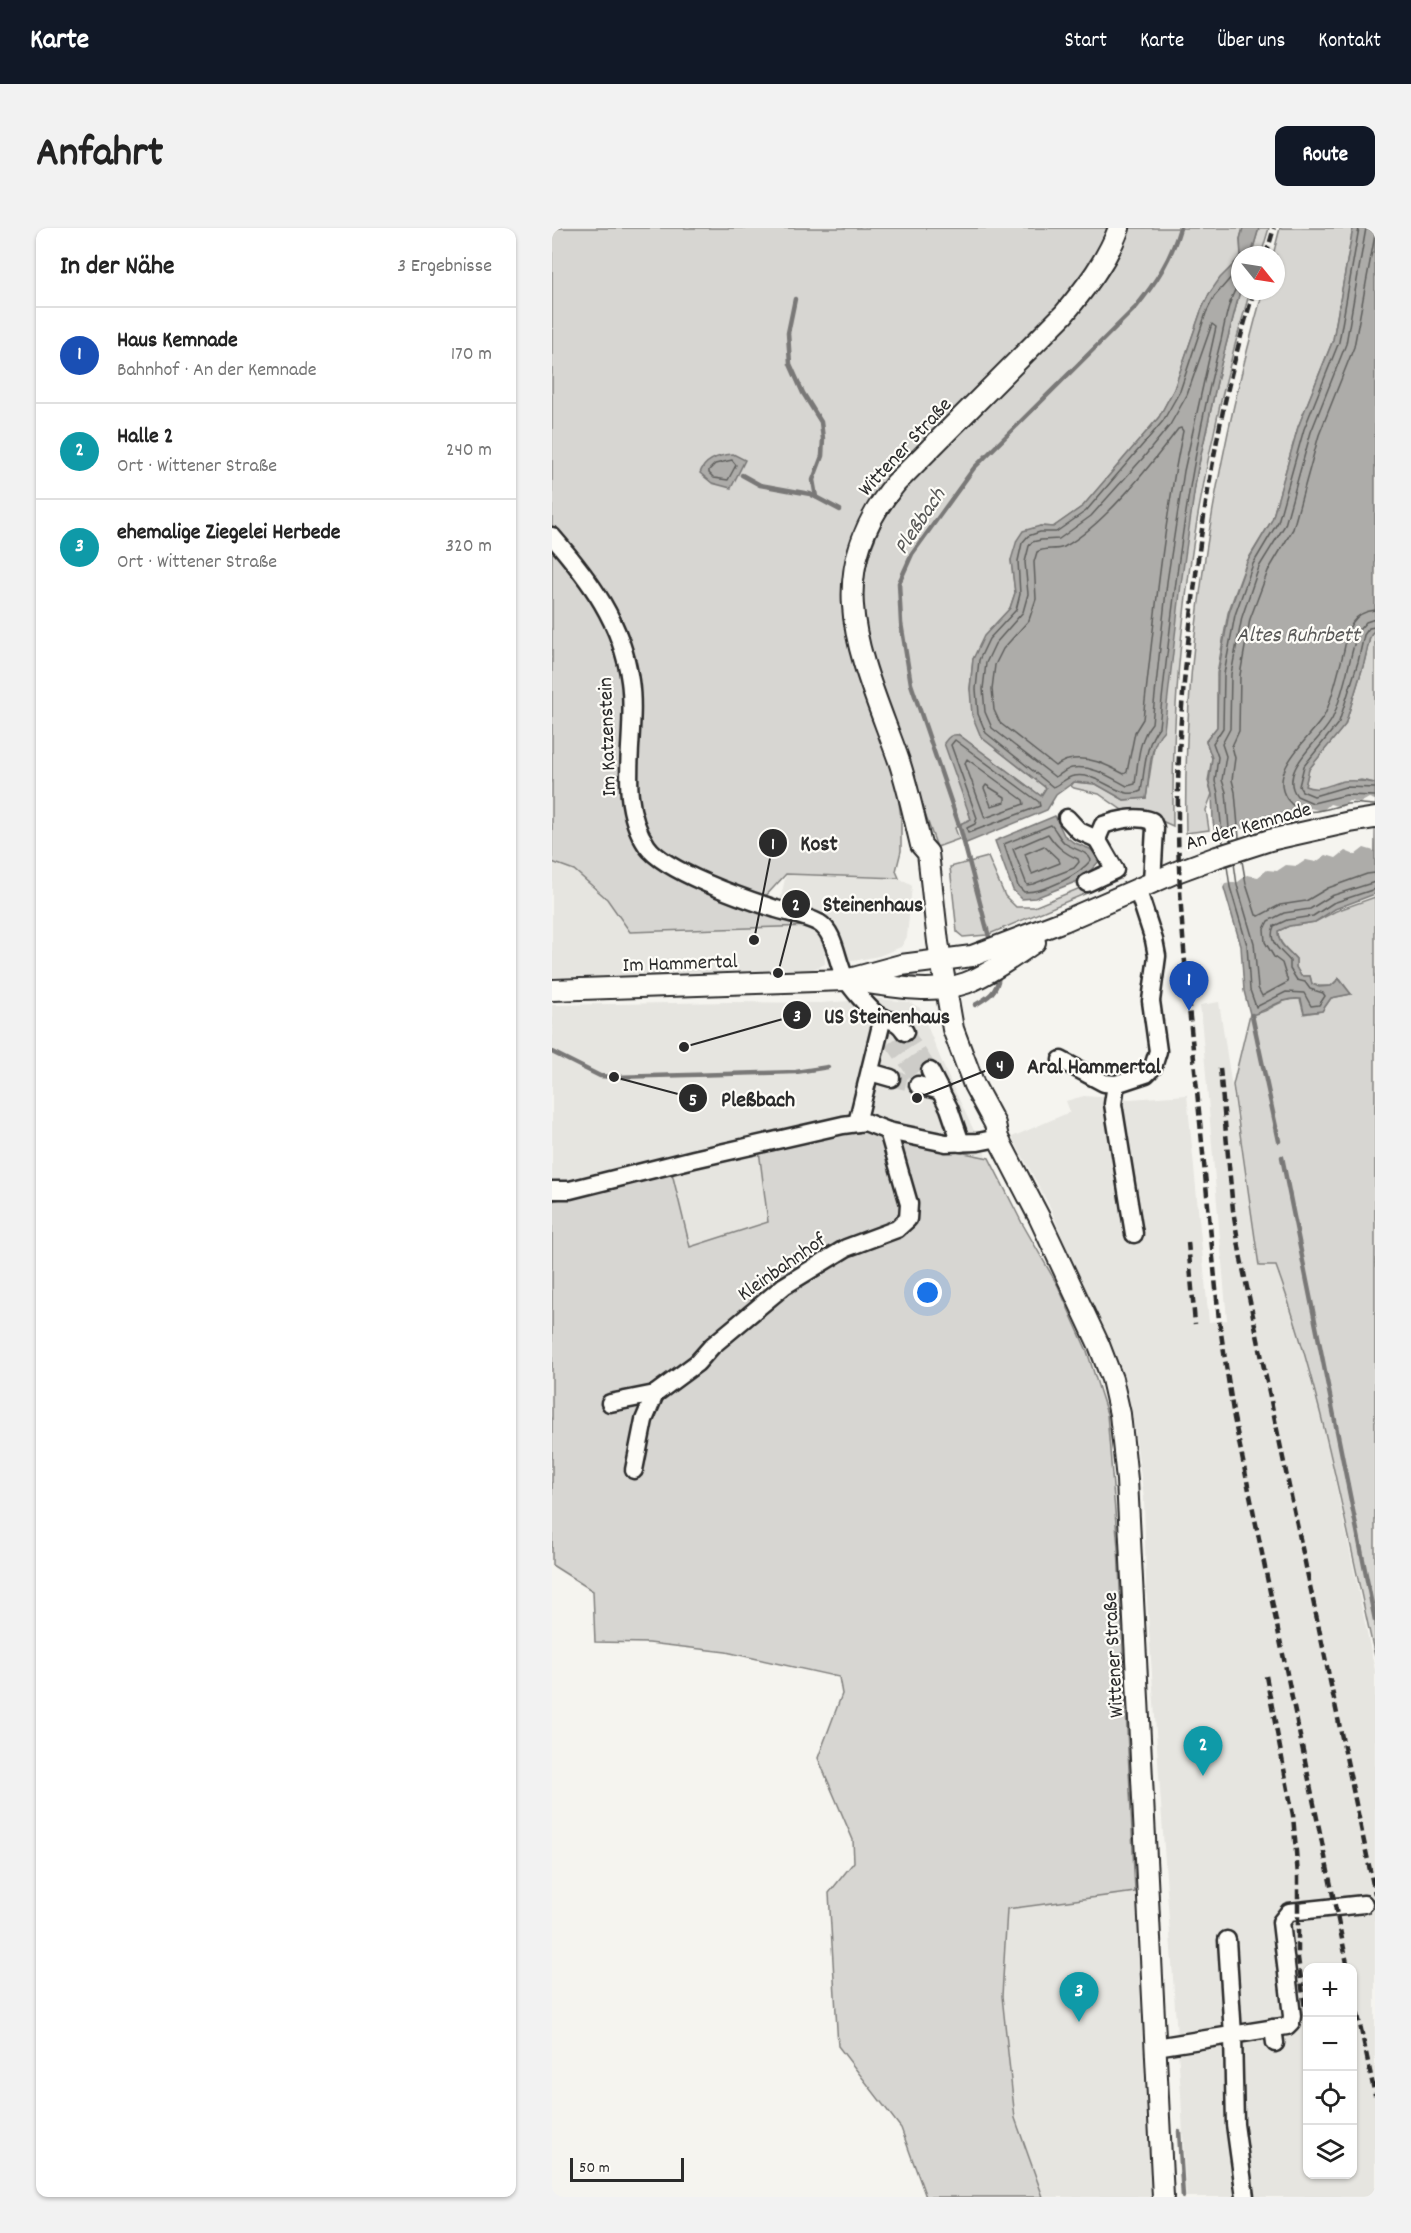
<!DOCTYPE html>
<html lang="de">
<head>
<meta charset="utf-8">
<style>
	body { margin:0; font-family:Dekko,sans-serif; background:#f2f2f2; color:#222 }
	.controls { position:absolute; right:18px; bottom:18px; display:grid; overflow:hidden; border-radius:12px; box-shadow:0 2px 4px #0004 }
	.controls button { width:54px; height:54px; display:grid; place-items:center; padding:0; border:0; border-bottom:2px solid #e0e0e0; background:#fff; color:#222; font:30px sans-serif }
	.compass { position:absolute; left:679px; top:18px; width:54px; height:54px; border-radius:50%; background:#fff; box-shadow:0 2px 4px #0004; rotate:120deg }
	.scale { position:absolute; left:18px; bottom:15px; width:114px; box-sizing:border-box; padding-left:6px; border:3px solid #2b2b2b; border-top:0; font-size:16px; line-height:21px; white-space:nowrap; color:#2b2b2b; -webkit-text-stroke:4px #fdfcf7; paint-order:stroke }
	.you { position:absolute; left:376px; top:1065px; width:21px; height:21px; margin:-15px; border:4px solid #fff; border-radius:50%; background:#1a73e8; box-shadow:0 0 0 9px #1a73e833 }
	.badge { display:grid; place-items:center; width:39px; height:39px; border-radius:50%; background:#111827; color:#fff; font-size:20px; font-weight:700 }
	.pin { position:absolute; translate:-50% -50px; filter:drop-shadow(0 2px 3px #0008) }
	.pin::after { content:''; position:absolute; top:32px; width:21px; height:18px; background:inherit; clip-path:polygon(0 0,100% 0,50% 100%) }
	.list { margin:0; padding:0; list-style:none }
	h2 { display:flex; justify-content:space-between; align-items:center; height:78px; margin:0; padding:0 24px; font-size:26px }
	h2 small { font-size:20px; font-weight:400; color:#767676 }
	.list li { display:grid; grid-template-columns:39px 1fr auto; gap:18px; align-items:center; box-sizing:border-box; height:96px; padding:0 24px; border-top:2px solid #e0e0e0 }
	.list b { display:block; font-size:22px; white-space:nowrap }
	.list p { margin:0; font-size:20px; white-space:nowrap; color:#767676 }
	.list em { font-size:20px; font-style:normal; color:#767676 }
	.icon { flex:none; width:33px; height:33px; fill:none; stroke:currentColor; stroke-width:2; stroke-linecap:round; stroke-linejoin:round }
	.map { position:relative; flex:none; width:823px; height:1969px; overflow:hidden; border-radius:12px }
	header { display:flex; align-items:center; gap:36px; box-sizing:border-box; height:84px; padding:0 30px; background:#111827; color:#fff }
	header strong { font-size:28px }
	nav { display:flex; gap:33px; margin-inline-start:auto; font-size:21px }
	.intro { display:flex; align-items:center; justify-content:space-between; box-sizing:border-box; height:144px; padding:0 36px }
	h1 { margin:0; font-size:42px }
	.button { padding:15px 27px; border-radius:12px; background:#111827; color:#fff; font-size:21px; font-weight:700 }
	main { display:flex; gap:36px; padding:0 36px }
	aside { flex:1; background:#fff; border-radius:12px; box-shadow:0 2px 4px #0004 }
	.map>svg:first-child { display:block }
	.built { fill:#e6e5e0; fill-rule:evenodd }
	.green { fill:#d7d6d2; stroke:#81807e; stroke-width:1.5 }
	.water { fill:#adaca9; stroke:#797877; stroke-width:1.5 }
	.pier { fill:#f5f4ef }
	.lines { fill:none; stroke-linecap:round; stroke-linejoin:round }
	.shore { stroke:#5f5f5d; stroke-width:1.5 }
	.stream { stroke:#797877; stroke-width:4.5 }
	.minor-tunnel { stroke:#cdccc8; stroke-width:16; stroke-dasharray:16 8; stroke-linecap:butt }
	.minor-casing { stroke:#2b2b2b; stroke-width:21 }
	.major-casing { stroke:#2b2b2b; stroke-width:24 }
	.minor { stroke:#fdfcf7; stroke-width:16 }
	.major { stroke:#fdfcf7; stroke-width:20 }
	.rail { stroke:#2b2b2b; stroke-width:4.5; stroke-dasharray:9 4.5; stroke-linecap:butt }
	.labels { text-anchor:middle; stroke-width:4.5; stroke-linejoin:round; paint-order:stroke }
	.street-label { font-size:21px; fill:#2b2b2b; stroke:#fdfcf7 }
	.water-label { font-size:22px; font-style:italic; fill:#585857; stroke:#fdfcf7 }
	.leader { fill:none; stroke:#2b2b2b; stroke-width:2 }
	.callout-dot { fill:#2b2b2b; stroke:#fdfcf7; stroke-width:2 }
	.mark-label { font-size:18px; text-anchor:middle; font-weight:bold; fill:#fff }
	.callout-label { font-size:22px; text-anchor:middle; font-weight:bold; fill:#2b2b2b; stroke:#fdfcf7; stroke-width:4.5; stroke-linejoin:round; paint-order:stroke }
</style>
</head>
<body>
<header>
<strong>Karte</strong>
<nav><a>Start</a><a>Karte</a><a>Über uns</a><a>Kontakt</a></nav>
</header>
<div class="intro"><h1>Anfahrt</h1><a class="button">Route</a></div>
<main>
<aside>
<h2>In der Nähe<small>3 Ergebnisse</small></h2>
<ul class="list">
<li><span class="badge" style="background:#1a4fb4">1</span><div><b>Haus Kemnade</b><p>Bahnhof · An der Kemnade</p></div><em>170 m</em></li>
<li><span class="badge" style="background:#0f9aa8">2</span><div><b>Halle 2</b><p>Ort · Wittener Straße</p></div><em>240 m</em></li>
<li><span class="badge" style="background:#0f9aa8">3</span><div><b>ehemalige Ziegelei Herbede</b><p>Ort · Wittener Straße</p></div><em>320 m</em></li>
</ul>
</aside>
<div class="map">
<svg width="823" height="1969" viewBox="0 0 823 1969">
	<rect width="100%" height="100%" fill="#f5f4ef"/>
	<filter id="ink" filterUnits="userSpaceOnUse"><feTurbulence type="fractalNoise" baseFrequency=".0167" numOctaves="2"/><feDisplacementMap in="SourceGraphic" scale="12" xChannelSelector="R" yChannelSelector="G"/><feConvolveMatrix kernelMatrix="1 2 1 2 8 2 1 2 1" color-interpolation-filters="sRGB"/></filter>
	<g filter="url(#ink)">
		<g class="built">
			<path d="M0,634L22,642L55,671L79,704L264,697L272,713L273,736L255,744L0,749Z"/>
			<path d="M234,646L347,650L360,658L355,709L349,719L327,728L295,734L282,692L228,674Z"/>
			<path d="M328,771L357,774L368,780L394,844L434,928L323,907L307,900L207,923L216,994L138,1019L120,945L0,973V777L179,774L269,775Z"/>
			<path d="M667,774L707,1038H724L745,1094L773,1204L823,1442V1969H634L629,1866L594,1359L592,1270L580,1185L570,1148L556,1112L524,1046L499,981L460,909L518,884L514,873L532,868L578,871L635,867L657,1094L675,1092L648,777ZM756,1740H800V1946H756Z"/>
			<path d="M583,1664L599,1759L609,1969H491L464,1890L450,1768L455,1681Z"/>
		</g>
		<g class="green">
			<path d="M0,0H561L557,9L516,68L456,133L342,245L297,331L344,552L349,590V623L344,643L347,650L234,646L210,672L258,698L78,704L55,671L22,642L0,634Z"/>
			<path d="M578,0H691L688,11L689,27L657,66L649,83L622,161L607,189L531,278L501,299L488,298L459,332L463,365L458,380L421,431L418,461L429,509L494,560L489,568L407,507L416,580L419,592L410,595L403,600L407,611L385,619L343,504L310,395L311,353L318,324L330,294L352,261L442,171L544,62L560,38Z"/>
			<path d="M707,0H717L709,27H699Z"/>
			<path d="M728,0H801L781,112L746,199L720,292L695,333L676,385L665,445V499L654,513L660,530L656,553L660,566L654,582L657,602L634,605C630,422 662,239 711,63H724V27H721Z"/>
			<path d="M688,63H698C647,236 619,417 621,598L603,590L573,584L547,566L522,560L519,558L522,554L544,556L572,572L594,570L645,245L668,140Z"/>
			<path d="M823,401V555L809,552L762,562L753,558L757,541L793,497L812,435L818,409Z"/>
			<path d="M436,629L453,668L464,679H482L565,645L568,651L435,707L411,709L405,704L398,639Z"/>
			<path d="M823,669V1428C793,1297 770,1164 724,1038H707L681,857L698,786C717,787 724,770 748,771L752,786L770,783L779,770L799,766L787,750L779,758H767L760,756L758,748H749L744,739V731C737,722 726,716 726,703L737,698L763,694L784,683Z"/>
			<path d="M307,900L323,907L437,930L470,995L506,1058L535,1123L555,1186L566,1320L583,1664L455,1681L450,1768L463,1890L491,1969H374L349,1900L286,1818L277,1665L302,1634L301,1612L266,1530L290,1466L287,1449L174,1424L97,1415L43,1414L41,1363L0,1337V973L120,945L138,1019L216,994L207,922Z"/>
		</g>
		<g class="water">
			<path d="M691,0H707L699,27H689L688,11Z"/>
			<path d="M801,0H823V401L818,409L812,435L793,497L757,541L753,558C767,564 778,556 792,553C803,552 813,553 823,555V666L783,681L763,694L737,698L726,703C725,717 737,722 744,731V739L749,748H758L760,756L767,759L779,758L787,751L799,766L779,770L770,783L752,785L749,771C728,769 719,781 700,787L698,786L692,763L689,718L672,660L661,593L660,566L657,554L660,530L654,513L665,499L666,445L677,385L695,334L720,292L746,199L781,112Z"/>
			<path d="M688,30V63L668,140L645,245L629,356L612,502C596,518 598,549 594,570L572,572L544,556L522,554L504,567L495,582L412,616L408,599L410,595L419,591L392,515C396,509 399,506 407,507L489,568L494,560L429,509L420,487L418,461L421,431L432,408L458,380L463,365L459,332L465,312L471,303L488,298L501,299L531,278L607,189L622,161L649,83L657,66L668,50Z"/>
			<path d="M181,226L193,232L179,260L160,255L148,245C153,231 167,227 181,226Z"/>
			<path d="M503,588L512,607L521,614L538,621L549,631L531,651L483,670L470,671L461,662L443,613Z"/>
		</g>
		<path class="pier" d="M817,570L823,572L822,623L812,620L803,627L793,623L784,630L774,627L764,634L754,632L745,638L734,637L725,643L715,642L706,649L695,647L686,654L673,656L671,660L661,604L671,608L681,600L692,601L700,595L706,597L712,596L720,589L731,591L739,584L750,587L758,580L770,583L778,576L789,579L797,573L808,575Z"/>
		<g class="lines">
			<g class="shore">
				<path d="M688,39L662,69L654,85L628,163L611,193L534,283L504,304H488L476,308L470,315L466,333L468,366L464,382L437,411L427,432L424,461L426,486L434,505L501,559C508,557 514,549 522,548C547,543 569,574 589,563C593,540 593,517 607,499C621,368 636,239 669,112C672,99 678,62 688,57"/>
				<path d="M660,96L664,99L632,243L615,354L600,495C586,512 586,535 583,556L575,558C558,549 541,537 520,540C514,541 508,547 503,549L440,500L433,484L431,461L434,435L443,416L471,384L476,366L473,334L477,318L480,314L489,312L507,311L539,288L591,230L618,197L635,167Z"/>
				<path d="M629,200L631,203C611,298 602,395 591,491L583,504L575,544L572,546C555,537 536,527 516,532C511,533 507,536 503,538L448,495L442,482L440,461L443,437L451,421L477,392L484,371L482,334L485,324C493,319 503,323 512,319C552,297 598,238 626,201Z"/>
				<path d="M180,232L184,237L176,252L162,250L157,245V242L163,236Z"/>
				<path d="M823,382C813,383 805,387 800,395C794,404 794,416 791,426C787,442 779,475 772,488C759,510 715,542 735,571C751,593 775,580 795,576C805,574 814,577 823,577"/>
				<path d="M823,391L814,394L806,403C797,431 793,461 781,489C772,511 724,542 745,568L761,575L794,567L823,568"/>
				<path d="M823,399L817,400L812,407L806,434L787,494L752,538L747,558L750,563L762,568L793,559L823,560"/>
				<path d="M403,512L487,574L488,578L416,605L415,600L423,596L425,590L399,517Z"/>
				<path d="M415,531L471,572L472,576L433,590L413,535Z"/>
				<path d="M434,557L453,569V574L439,578L432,560Z"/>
				<path d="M499,597C505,603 507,611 514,616C523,622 535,623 539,632C526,648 493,664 472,664L466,658L452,616Z"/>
				<path d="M496,606C504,618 512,625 526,631L527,634L522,640L481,656L475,657L461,621Z"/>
				<path d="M687,610L683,564L680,552L683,530L680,518L687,503L688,447L698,391L716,343L741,301L767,207L802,119L823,7"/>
				<path d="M678,613L674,564L670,552L674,528L670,516L678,501L679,446L690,389L707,339L733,297L759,204L794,116L814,0"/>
				<path d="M671,615L666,565L663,553L666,529L661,515L671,500L672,446L683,387L701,336L726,294L752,201L787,114L807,0"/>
				<path d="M492,618L507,632L508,635L480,646L473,626Z"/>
				<path d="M690,633L694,656L704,687L707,688L728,677L754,673L776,660L815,646L823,645"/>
				<path d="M682,635L685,657L702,715L706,760L710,768L736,754L730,735L722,729L713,714L712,701L716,693L732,685L758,681L779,668L823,654"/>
				<path d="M675,638L678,659L695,717L698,762L704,779L734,764L752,765L759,778L767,777L773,768L771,765L758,761L753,754L745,752L738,741V733C729,722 715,715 722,698L735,692L761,688L781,675L823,661"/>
			</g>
			<g class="stream">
				<path d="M243,71L236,105L238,136L251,165L269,194L271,211L270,228L261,252L264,269"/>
				<path d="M190,247L208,257L258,266L288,282"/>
				<path d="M437,709L409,603L359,456L349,395L347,355L360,326L422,240L584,79C604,54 619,31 628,0"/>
				<path d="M423,777C437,769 445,764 447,748"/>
				<path d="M700,787L727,913"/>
				<path d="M0,824L48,848L62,849L244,844L276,839"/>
				<path d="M730,929L823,1392"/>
				<path d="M627,1903L631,1969"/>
			</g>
			<g class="minor-tunnel">
				<path d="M353,804L378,843"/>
				<path d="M340,813L367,850"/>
				<path d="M339,850L366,857"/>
			</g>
			<g class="minor-casing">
				<g id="minor">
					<path d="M0,308C38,352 70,394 78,453C86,506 62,570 95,618C112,643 193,671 224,681C238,685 254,688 267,695C284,705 284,735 294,751C299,760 316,779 324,786C336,795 344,789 353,804"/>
					<path d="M515,590L527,603L545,611"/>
					<path d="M535,655L563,642L545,611L551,597C566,592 584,587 600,593L603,600L600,654"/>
					<path d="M509,832L552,855L564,856L594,846L601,839L606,823L599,773L605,728L602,712L585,660"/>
					<path d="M378,843L397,880L409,915"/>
					<path d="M318,844L339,850"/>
					<path d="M564,856L561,876L582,1006"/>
					<path d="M366,857L389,863"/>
					<path d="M305,895L331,789"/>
					<path d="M0,962H18L142,931L291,897L313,894L336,903L394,915L426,914L446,910"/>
					<path d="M58,1175L103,1166L145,1135L160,1118L232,1058L294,1020L345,1001L356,991L357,976L336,903"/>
					<path d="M82,1242L92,1192L103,1166"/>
					<path d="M675,1712L681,1807L683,1896L693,1969"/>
					<path d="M721,1800L723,1815"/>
					<path d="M604,1819L735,1798L739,1794L740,1788L729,1694L737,1684L812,1676"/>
				</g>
			</g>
			<g class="major-casing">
				<g id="major">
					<path d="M567,0C555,33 534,59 512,86L344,255C265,350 311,432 347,533C356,560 362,589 369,617L376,625L386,714L401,801L422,857L443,896L446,910L487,989L547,1117L560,1151L568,1186L575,1252L611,1969"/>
					<path d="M303,753C338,758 380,767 414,755C434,748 466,726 483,714"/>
					<path d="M0,762L294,752L349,737L420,728L512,693L627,643L665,629L718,612L798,594L823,590"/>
				</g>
			</g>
			<use href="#minor" class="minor"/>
			<use href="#major" class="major"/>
			<g class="rail">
				<path d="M714,27L722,0"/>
				<path d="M702,63C670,166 652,273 640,380C632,448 625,518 626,588C626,673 635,758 643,842C651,925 659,1009 667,1092L682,1190L796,1740"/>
				<path d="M668,840L681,982L689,1031L823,1666"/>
				<path d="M636,1014L643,1096"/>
				<path d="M714,1448L741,1587L746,1648V1730L756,1802"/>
				<path d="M800,1759L823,1867"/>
			</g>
		</g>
	</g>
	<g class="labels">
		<g class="street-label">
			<text transform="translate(352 218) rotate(-47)" y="7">Wittener Straße</text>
			<text transform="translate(54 509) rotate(-92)" y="7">Im Katzenstein</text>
			<text transform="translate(696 597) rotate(-16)" y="7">An der Kemnade</text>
			<text transform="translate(128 734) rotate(-2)" y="7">Im Hammertal</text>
			<text transform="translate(229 1038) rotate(-35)" y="7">Kleinbahnhof</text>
			<text transform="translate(560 1427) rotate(-93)" y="7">Wittener Straße</text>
		</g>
		<g class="water-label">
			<text transform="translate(366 292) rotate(-56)" y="8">Pleßbach</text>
			<text x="746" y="413">Altes Ruhrbett</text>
		</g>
	</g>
	<path class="leader" d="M202 712L221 615M226 745L244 676M132 819L245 787M365 870L448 837M62 849L141 870"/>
	<g class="callout-dot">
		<circle cx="202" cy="712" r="6"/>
		<circle cx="226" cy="745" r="6"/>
		<circle cx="132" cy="819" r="6"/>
		<circle cx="365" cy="870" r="6"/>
		<circle cx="62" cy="849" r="6"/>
		<circle cx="221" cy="615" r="15"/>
		<circle cx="244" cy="676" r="15"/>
		<circle cx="245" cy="787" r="15"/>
		<circle cx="448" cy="837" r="15"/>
		<circle cx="141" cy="870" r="15"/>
	</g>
	<g class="mark-label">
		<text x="221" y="621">1</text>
		<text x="244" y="682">2</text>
		<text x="245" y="793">3</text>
		<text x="448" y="843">4</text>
		<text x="141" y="877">5</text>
	</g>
	<g class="callout-label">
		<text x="267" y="622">Kost</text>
		<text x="321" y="683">Steinenhaus</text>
		<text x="335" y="795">US Steinenhaus</text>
		<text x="542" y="845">Aral Hammertal</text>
		<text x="206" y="878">Pleßbach</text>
	</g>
</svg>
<div class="controls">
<button>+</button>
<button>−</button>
<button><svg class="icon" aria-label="locate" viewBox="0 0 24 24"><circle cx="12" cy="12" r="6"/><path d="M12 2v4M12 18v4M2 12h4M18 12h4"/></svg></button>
<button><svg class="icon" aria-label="layers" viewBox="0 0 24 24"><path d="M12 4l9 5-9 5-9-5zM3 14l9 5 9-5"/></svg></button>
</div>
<svg class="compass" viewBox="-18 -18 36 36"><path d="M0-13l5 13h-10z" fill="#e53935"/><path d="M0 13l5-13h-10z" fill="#767676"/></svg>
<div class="scale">50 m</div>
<div class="you"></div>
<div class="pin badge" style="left:637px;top:783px;background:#1a4fb4">1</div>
<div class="pin badge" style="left:651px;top:1548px;background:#0f9aa8">2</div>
<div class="pin badge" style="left:527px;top:1794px;background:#0f9aa8">3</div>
</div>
</main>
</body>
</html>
